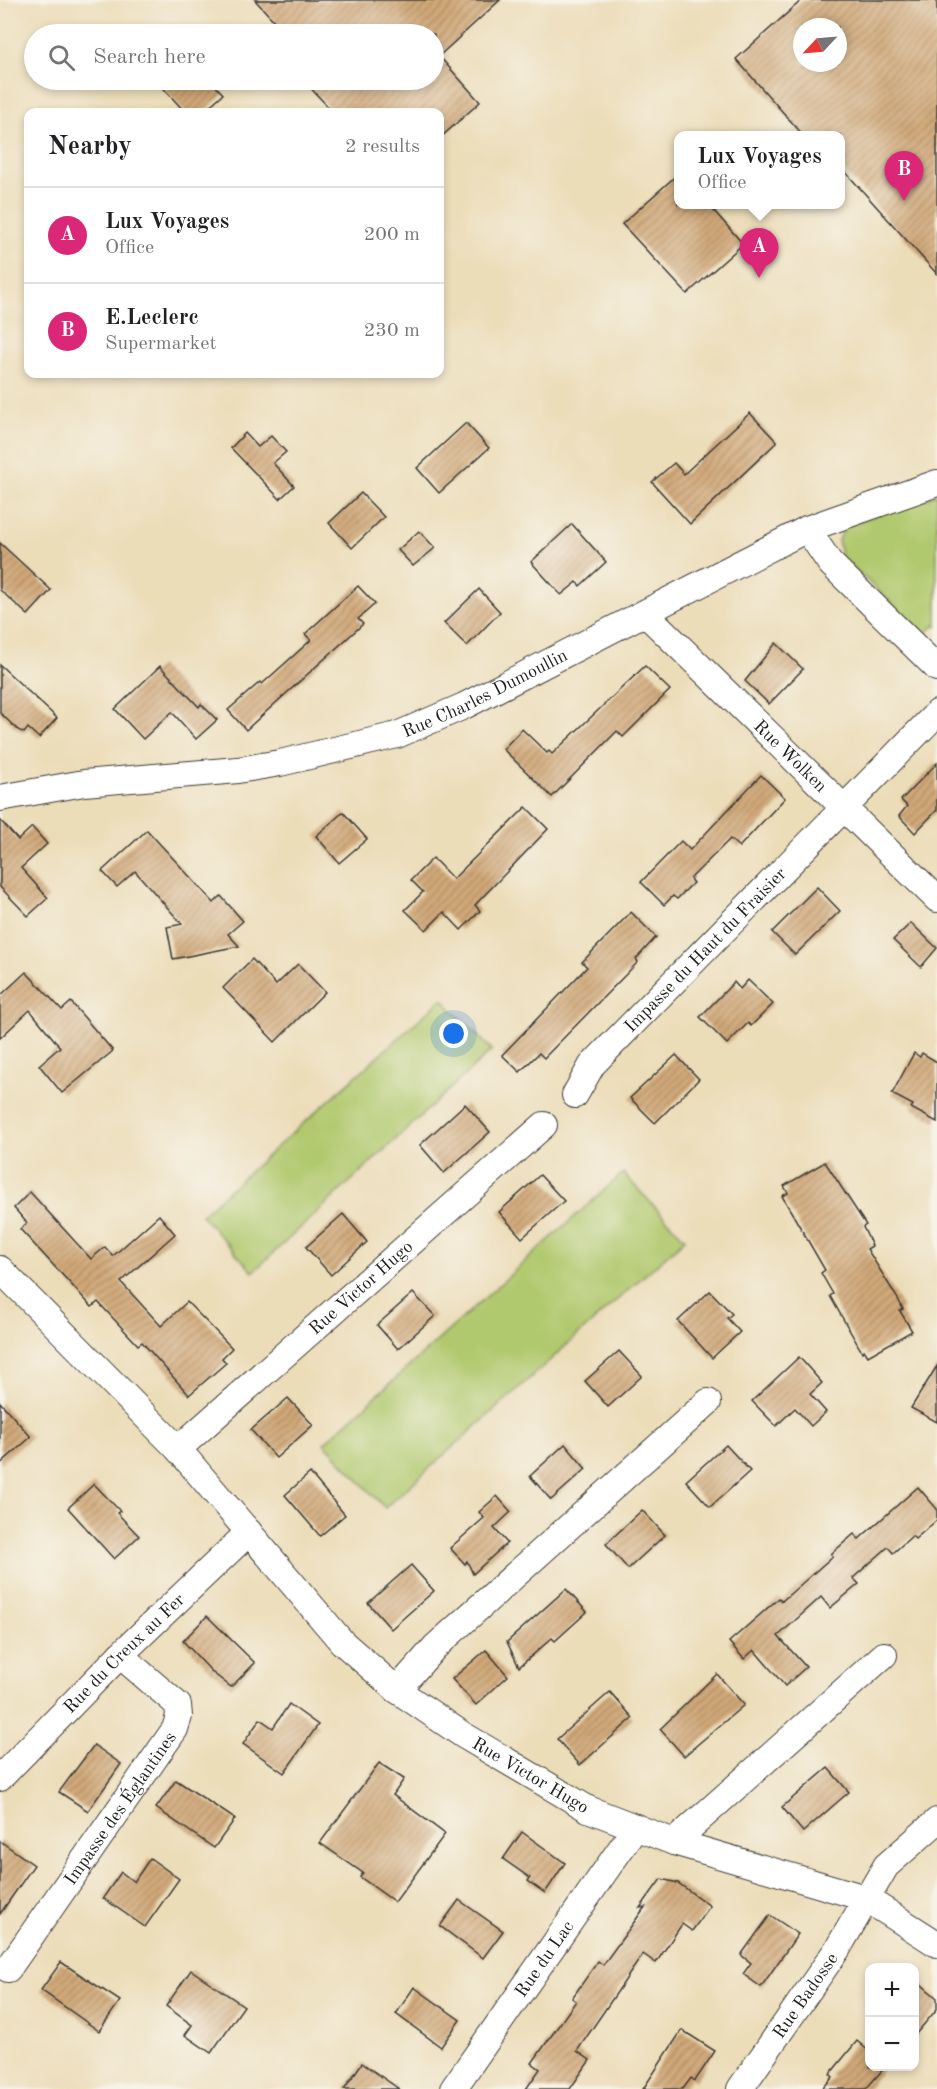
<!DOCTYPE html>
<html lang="en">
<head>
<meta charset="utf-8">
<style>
	body { margin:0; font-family:"Old Standard TT",serif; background:#f2f2f2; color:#202124 }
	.controls { position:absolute; right:18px; bottom:18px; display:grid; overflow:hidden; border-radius:12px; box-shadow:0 3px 9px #0003 }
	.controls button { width:54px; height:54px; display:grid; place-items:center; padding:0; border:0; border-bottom:2px solid #e0e0e0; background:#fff; color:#202124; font:30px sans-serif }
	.compass { position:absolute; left:793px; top:18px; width:54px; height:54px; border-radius:50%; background:#fff; box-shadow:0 3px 9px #0003; rotate:244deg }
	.you { position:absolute; left:454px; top:1034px; width:21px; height:21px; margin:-15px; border:4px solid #fff; border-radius:50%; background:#1a73e8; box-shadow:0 0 0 9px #1a73e833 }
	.badge { display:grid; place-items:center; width:39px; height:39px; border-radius:50%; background:#db2777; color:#fff; font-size:20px; font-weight:700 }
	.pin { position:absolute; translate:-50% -50px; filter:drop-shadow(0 2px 3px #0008) }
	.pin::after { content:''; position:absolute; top:32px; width:21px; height:18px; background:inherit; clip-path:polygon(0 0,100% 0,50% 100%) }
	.popup { position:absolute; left:674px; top:131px; width:171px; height:78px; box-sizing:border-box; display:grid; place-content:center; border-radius:12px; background:#fff; filter:drop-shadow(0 2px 4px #0005); font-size:20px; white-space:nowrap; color:#757577 }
	.popup b { font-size:22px; color:#202124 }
	.popup::after { content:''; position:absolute; left:50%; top:100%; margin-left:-12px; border:12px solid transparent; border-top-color:#fff }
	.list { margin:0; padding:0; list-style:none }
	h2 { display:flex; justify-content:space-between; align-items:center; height:78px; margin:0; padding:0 24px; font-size:26px }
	h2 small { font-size:20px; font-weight:400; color:#757577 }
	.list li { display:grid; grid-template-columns:39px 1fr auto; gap:18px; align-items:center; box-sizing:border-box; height:96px; padding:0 24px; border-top:2px solid #e0e0e0 }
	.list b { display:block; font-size:22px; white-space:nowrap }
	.list p { margin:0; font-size:20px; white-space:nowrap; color:#757577 }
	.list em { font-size:20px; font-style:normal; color:#757577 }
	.icon { flex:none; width:33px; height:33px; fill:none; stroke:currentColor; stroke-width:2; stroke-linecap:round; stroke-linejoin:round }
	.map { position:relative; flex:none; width:937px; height:2089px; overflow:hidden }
	.search { position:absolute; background:#fff; box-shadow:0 3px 9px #0003; left:24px; top:24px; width:420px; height:66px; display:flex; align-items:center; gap:15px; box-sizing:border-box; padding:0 21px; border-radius:33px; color:#757577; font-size:22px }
	.panel { position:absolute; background:#fff; box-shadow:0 3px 9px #0003; left:24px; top:108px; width:420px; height:270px; border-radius:12px }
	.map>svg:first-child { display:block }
	.grass { fill:#b1c96e; stroke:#667245; stroke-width:1.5 }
	.building { fill:url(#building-hatch); fill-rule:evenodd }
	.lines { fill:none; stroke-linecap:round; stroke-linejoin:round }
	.minor-casing { stroke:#3b3934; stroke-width:28 }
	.minor { stroke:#fff; stroke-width:26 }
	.labels { text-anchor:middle; stroke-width:4.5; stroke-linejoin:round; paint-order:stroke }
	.street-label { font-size:18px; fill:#1c1c1c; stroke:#f7f3e8 }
</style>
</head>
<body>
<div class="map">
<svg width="937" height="2089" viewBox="0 0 937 2089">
	<defs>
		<pattern id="building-hatch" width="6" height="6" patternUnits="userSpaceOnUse" patternTransform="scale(1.5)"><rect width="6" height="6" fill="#d1a979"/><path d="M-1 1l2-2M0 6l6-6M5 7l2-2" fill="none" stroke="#a98962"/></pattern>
	</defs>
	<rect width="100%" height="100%" fill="#f7f3e8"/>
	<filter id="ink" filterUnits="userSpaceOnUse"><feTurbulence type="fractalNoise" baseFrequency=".0167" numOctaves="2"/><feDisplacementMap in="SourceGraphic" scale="12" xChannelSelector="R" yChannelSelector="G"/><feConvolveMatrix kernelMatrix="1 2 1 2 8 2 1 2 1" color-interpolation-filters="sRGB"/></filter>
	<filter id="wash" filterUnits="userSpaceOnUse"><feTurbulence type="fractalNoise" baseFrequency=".008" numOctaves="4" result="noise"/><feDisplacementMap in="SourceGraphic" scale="24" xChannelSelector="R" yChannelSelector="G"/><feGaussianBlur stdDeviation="1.35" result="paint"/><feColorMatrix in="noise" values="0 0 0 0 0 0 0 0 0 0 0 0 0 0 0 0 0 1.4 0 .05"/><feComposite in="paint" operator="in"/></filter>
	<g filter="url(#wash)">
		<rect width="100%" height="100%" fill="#ecddb9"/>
		<g class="grass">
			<path d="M937,494V627L935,625L925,634L841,556L838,540L846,526Z"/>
			<path d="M442,999L492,1050L253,1272L201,1215Z"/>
			<path d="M623,1173L685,1239L385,1508L324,1443Z"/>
		</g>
		<g id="blocks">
			<g class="building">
				<path d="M255,0H500L439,56L480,102L440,138V112H333L303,80H434V34H286Z"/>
				<path d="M802,0H937V274L840,166V135H803L736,59ZM802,27H838V63H802Z"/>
				<path d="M156,80H210L223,94L203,112H185Z"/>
				<path d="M678,174V204H708L743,244L687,294L622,224Z"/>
				<path d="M750,413L777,442L690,524L652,482L674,463L684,474Z"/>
				<path d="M466,423L489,448L439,493L417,468Z"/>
				<path d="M245,433L258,447L271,436L286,452L273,463L294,486L280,499L231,448Z"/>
				<path d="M361,493L384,517L352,548L329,523Z"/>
				<path d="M572,524L606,562L580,586L577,582L561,595L531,562Z"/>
				<path d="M419,531L435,548L413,566L398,550Z"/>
				<path d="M0,543L51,590L28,615L0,590Z"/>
				<path d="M358,586L375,604L358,619L363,624L246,730L228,710L260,682L262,684L311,640L305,634Z"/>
				<path d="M479,589L500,612L467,646L444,623Z"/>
				<path d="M776,643L803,669L769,704L745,681Z"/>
				<path d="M0,665L57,718L39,738L28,728L24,733L18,730L0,713Z"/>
				<path d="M160,666L199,707L201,704L217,720L196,739L172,712L143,739L115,709Z"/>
				<path d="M645,666L670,690L623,737L617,731L552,797L503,749L522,729L547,753L549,751L552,754Z"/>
				<path d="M937,763V810L915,833L899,816L907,806L901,800Z"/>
				<path d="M761,775L785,798L739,847L730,839L690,879L693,883L677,899L673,896L664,905L641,882L681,841L690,850Z"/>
				<path d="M526,807L548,829L475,905L480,911L461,930L444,912L426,930L405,910L423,892L411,880L433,858L453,879Z"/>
				<path d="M343,812L367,839L339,863L316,836Z"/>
				<path d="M0,820L18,840L32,827L47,844L21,868L48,898L28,916L0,887Z"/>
				<path d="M147,830L214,903L221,896L243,921L228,934L239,946L173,959L167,927L182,924L135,871L117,887L102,871Z"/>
				<path d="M817,887L840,911L795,955L772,932Z"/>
				<path d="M631,912L656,937L636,959L638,962L544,1058L539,1053L520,1072L502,1055L587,967L582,962Z"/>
				<path d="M911,923L937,948L921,967L893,940Z"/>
				<path d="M252,959L276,985L298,964L325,992L275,1042L223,988Z"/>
				<path d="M26,972L62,1010L71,1002L113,1051L62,1093L39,1065L60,1047L30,1010L0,1038V996Z"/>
				<path d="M748,980L773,1004L751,1026L748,1023L727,1044L700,1017L734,982L740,989Z"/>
				<path d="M914,1053L920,1057L922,1053L937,1062V1122L911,1108L913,1105L892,1094Z"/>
				<path d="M676,1055L699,1079L655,1123L630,1098Z"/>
				<path d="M465,1104L490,1132L444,1173L420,1145Z"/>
				<path d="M825,1162L866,1225L863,1227L872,1246L867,1249L898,1299L903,1309L900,1311L912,1331L868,1356L864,1350L862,1352L830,1296L833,1294L821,1273L825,1270L782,1196L788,1193L784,1186Z"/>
				<path d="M540,1175L564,1201L522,1238L499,1212Z"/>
				<path d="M30,1192L91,1259L105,1247L113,1256L159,1215L175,1234L121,1282L161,1326L187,1302L232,1348L222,1358L226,1363L189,1395L142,1342L138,1345L98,1302L92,1307L20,1229L27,1223L14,1208Z"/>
				<path d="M343,1214L367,1242L331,1275L306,1247Z"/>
				<path d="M710,1291L732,1314L727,1318L740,1332L712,1358L678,1321Z"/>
				<path d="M413,1293L435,1316L398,1349L377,1325Z"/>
				<path d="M619,1351L642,1376L608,1407L585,1381Z"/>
				<path d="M799,1357L822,1383L810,1394L826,1412L811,1426L795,1408L776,1426L752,1401Z"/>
				<path d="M937,1366V1422L911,1408Z"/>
				<path d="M288,1398L313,1425L276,1458L251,1430Z"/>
				<path d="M0,1402L31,1437L0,1464Z"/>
				<path d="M565,1444L586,1469L551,1500L530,1476Z"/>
				<path d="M726,1445L750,1471L710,1507L686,1481Z"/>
				<path d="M310,1473L345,1515L320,1536L285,1495Z"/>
				<path d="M94,1484L120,1511L117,1513L139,1536L114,1559L68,1508Z"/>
				<path d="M918,1487L937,1509V1520L915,1539L912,1536L893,1553L888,1547L853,1578L859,1584L830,1608L821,1597L778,1636L806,1667L785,1686L754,1650L744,1659L729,1642L779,1598L782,1601L833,1556L831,1554L854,1534L859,1539Z"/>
				<path d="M497,1496L511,1512L494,1528L507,1543L473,1574L467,1561L465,1564L450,1548L484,1518L479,1512Z"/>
				<path d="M642,1510L665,1535L628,1569L606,1544Z"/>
				<path d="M411,1565L434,1591L391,1629L368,1603Z"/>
				<path d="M566,1589L587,1612L555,1641L552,1638L519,1667L507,1642Z"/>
				<path d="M207,1616L255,1663L231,1687L213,1673L183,1641Z"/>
				<path d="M486,1650L508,1676L476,1705L452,1679Z"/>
				<path d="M717,1674L744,1705L684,1756L660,1729Z"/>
				<path d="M610,1692L633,1718L580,1765L557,1739Z"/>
				<path d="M289,1704L318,1725L284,1773L243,1744L260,1719L273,1728Z"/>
				<path d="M94,1745L121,1764L88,1811L59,1792Z"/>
				<path d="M379,1763L404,1779L393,1795L445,1834L395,1902L360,1877L363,1873L320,1843Z"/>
				<path d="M828,1768L849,1792L803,1832L782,1807Z"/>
				<path d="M176,1780L235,1819L214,1848L156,1808Z"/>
				<path d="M522,1832L565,1863L545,1893L528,1881L530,1878L503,1859Z"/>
				<path d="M0,1841L34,1865L0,1914Z"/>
				<path d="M150,1858L179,1879L145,1927L103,1898L121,1872L134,1882Z"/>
				<path d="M661,1879L678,1883L710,1906L692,1931L682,1924L656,1963L643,1954L577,2051L590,2060L570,2089H526L540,2069L532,2063L576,2001L572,1998L598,1961L603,1965L645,1907L640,1908Z"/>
				<path d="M459,1900L503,1931L483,1958L440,1926Z"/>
				<path d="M770,1915L798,1934L761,1987L743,1974L751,1963L741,1955Z"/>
				<path d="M61,1962L120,2001L99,2031L41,1990Z"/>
				<path d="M191,1970L244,2006L211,2053L185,2035L192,2025L166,2006Z"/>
				<path d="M915,1979L937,1998V2009L915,2035Z"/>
				<path d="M414,1987L460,2020L441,2047L396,2014Z"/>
				<path d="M682,2030L715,2051L695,2081L691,2078L683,2089H643Z"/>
				<path d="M857,2041L870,2052V2067H885L866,2089H822L833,2077L830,2074Z"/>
				<path d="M362,2063L399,2089H344Z"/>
			</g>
		</g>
	</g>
	<g filter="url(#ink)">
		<use href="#blocks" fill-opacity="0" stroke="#3b3934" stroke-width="1.5"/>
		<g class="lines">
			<g class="minor-casing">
				<g id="minor">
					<path d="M807,529L830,563L937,668"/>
					<path id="s1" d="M645,613L937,899"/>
					<path id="s2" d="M0,798L84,783L238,770L280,763L397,735L464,706L807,529L937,483"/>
					<path id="s3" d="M575,1095L592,1065L937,713"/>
					<path id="s4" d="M0,1269L178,1449L342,1642L397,1690L463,1735L588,1809L674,1842L865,1898L937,1944"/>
					<path id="s5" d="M178,1449L544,1125"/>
					<path d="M397,1690L435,1647L708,1402"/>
					<path id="s6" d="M0,1778L120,1655L249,1532"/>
					<path d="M674,1842L884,1655"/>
					<path id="s7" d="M8,1969L175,1729L179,1716L178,1705L120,1655"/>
					<path id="s8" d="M453,2089L636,1827"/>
					<path id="s9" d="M740,2089L838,1948L886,1866L937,1821"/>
				</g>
			</g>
			<use href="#minor" class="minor"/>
		</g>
	</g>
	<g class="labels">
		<g class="street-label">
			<text dy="6" stroke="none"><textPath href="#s2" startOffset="500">Rue Charles Dumoullin</textPath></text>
			<text dy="6" stroke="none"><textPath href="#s1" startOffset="204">Rue Wolken</textPath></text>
			<text dy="6" stroke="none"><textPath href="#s3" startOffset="196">Impasse du Haut du Fraisier</textPath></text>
			<text dy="6" stroke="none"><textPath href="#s5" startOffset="244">Rue Victor Hugo</textPath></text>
			<text dy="6" stroke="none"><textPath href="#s6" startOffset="176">Rue du Creux au Fer</textPath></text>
			<text dy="6" stroke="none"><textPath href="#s4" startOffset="738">Rue Victor Hugo</textPath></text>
			<text dy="6" stroke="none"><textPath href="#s7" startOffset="196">Impasse des Églantines</textPath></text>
			<text dy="6" stroke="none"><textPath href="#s8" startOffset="159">Rue du Lac</textPath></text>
			<text dy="6" stroke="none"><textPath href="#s9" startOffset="114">Rue Badosse</textPath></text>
		</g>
	</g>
</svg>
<div class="controls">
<button>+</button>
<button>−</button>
</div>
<svg class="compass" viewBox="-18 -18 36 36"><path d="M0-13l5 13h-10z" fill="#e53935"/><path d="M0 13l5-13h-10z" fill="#757577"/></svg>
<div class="you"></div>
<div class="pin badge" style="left:759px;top:278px">A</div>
<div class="popup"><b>Lux Voyages</b>Office</div>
<div class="pin badge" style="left:904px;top:201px">B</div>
<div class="search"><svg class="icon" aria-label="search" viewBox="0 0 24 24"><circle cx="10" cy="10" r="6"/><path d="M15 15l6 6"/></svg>Search here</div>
<section class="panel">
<h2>Nearby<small>2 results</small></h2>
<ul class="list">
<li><span class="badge">A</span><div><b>Lux Voyages</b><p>Office</p></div><em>200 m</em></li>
<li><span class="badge">B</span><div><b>E.Leclerc</b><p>Supermarket</p></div><em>230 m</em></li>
</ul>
</section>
</div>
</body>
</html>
